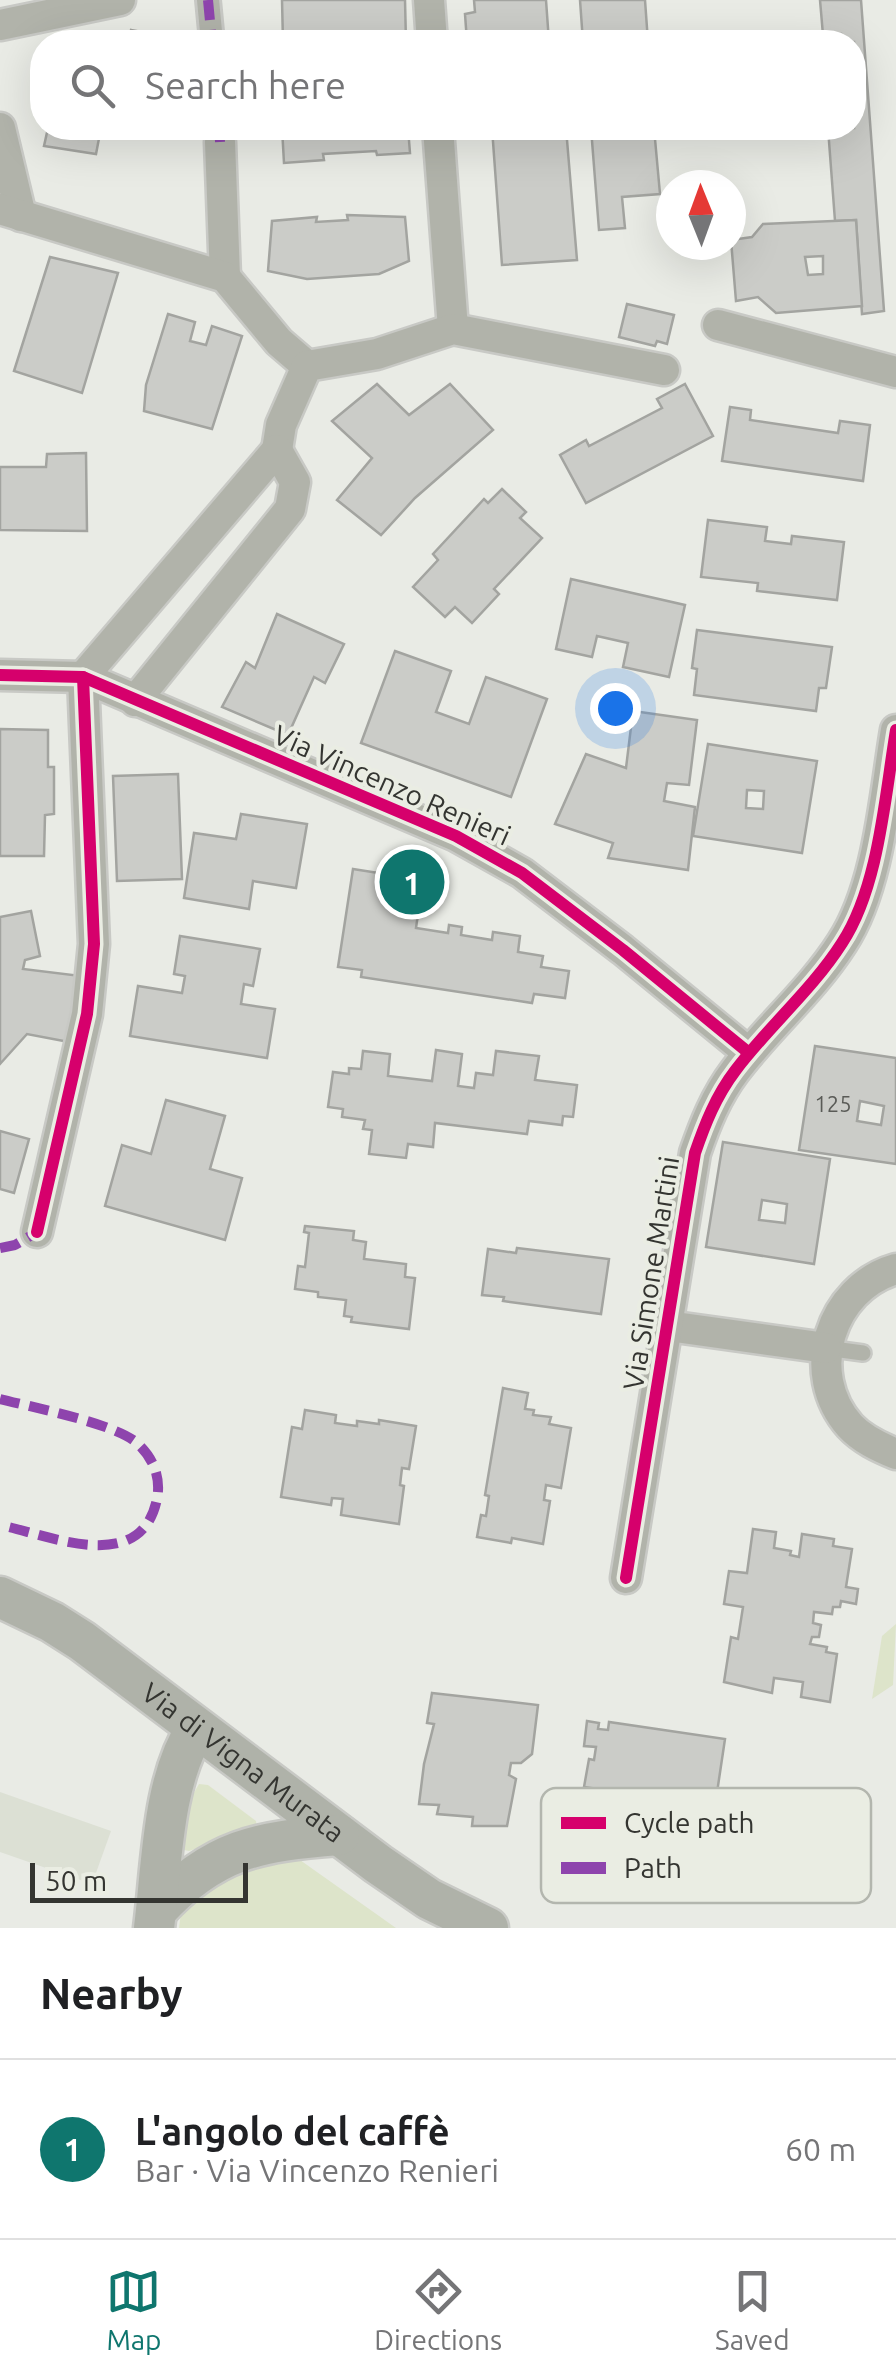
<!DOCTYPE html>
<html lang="en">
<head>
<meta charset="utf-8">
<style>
	body { margin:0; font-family:Ubuntu,sans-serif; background:#f2f2f2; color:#202124 }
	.compass { position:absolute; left:656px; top:170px; width:90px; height:90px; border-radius:50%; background:#fff; box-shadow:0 10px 40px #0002; rotate:359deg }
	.scale { position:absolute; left:30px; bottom:25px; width:218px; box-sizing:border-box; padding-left:10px; border:5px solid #343531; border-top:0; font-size:28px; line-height:35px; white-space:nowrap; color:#343531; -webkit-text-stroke:8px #eaede3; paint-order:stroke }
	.you { position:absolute; left:615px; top:708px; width:35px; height:35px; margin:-25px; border:8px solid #fff; border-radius:50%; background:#1a73e8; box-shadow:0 0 0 15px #1a73e833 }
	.badge { display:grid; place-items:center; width:65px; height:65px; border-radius:50%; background:#0f766e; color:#fff; font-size:32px; font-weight:700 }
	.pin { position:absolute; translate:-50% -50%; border:5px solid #fff; box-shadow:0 2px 10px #0006 }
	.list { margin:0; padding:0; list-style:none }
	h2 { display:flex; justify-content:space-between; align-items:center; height:130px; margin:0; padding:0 40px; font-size:42px }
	h2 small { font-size:32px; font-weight:400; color:#757577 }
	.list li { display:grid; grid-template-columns:65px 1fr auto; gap:30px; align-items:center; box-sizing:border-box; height:180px; padding:0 40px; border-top:2px solid #e0e0e0 }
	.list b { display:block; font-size:38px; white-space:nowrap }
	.list p { margin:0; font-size:32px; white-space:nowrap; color:#757577 }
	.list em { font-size:32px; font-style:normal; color:#757577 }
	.icon { flex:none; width:55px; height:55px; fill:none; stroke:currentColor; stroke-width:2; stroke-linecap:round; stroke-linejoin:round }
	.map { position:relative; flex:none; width:896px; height:1928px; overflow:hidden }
	.search { position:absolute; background:#fff; box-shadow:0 10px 40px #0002; left:30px; right:30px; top:30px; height:110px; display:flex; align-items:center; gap:25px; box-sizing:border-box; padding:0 35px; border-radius:40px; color:#757577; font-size:38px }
	.sheet { height:310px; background:#fff }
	nav { display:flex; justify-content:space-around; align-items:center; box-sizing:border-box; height:140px; border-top:2px solid #e0e0e0; background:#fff; font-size:28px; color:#757577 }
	nav a { display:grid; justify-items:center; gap:5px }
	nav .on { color:#0f766e }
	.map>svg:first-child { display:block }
	.built { fill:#dce0d4 }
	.green { fill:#dde4ca }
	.building { fill:#cbccc8; stroke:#a3a4a0; stroke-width:2.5; fill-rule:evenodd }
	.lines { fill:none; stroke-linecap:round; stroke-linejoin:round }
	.service-casing { stroke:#c8c9c5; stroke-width:20 }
	.pedestrian-casing { stroke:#c8c9c5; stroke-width:28 }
	.minor-casing { stroke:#c8c9c5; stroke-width:35 }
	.secondary-casing { stroke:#c8c9c5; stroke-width:45 }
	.service { stroke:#b1b3aa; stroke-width:15 }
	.pedestrian { stroke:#b1b3aa; stroke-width:22 }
	.minor { stroke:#b1b3aa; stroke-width:30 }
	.secondary { stroke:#afb2a9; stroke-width:40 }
	.quiet { stroke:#8e44ad; stroke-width:10; stroke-dasharray:20 10; stroke-linecap:butt }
	.cycleway-casing { stroke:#eaede3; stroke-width:19 }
	.cycleway { stroke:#d6006c; stroke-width:12 }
	.labels { text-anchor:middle; stroke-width:8; stroke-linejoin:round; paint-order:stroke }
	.number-label { font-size:22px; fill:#5a5b57 }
	.street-label { font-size:28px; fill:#343531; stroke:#eaede3 }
	.key { fill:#eaede3; stroke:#b3b6ae; stroke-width:2.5 }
	.key-label { font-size:28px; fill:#343531 }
</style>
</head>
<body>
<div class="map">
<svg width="896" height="1928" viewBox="0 0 896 1928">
	<rect width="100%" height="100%" fill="#e9ebe5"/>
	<path class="built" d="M0,1792L111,1831L92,1884L0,1852Z"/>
	<g class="green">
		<path d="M896,1624L893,1685L872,1699L882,1636Z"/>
		<path d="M199,1784L208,1785L256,1821L257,1828L189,1851L184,1850L189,1801Z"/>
		<path d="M288,1857L300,1860L396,1928H179L183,1897L268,1860Z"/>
	</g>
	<g class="building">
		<path d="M282,0H405L406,42H283Z"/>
		<path d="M474,0H546L549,42H467L465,14L475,12Z"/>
		<path d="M580,0H645L648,42H583Z"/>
		<path d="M820,0H861L884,311L862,314L856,220L835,221L828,128H854V42H842L841,34L823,35Z"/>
		<path d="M131,30L180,39V42H128Z"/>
		<path d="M841,34L842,42H748L823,35Z"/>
		<path d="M48,128H101L96,154L44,146Z"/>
		<path d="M133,128H177L178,131L135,137Z"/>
		<path d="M282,128H408L410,153L377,155L376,151L323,154L324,160L284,163Z"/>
		<path d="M492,128H566L577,260L502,265Z"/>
		<path d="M591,128H654L660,194L622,197L625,228L599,230Z"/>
		<path d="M347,215L405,217L409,261L379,274L307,279L268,271L272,221L317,217L316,222L348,220Z"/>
		<path d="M856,220L862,306L776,313L758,297L736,301L731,240L752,237L763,224ZM823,256V274L808,275L805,257Z"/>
		<path d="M50,257L118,273L82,393L14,371Z"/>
		<path d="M627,304L674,315L667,344L657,341L655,346L619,337Z"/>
		<path d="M168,314L195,322L190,341L206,345L212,326L242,336L212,429L144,411L146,385Z"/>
		<path d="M377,384L409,415L450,384L493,430L415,498L381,535L337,500L372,458L332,421Z"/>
		<path d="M685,384L713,436L586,503L560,455L586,440L589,446L662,408L657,399Z"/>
		<path d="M730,407L751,410L750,420L838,433L840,421L870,425L863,481L722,461Z"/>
		<path d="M86,453L87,531L0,530V467H46L47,454Z"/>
		<path d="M502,489L526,512L520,518L542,538L494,589L499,594L472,623L455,607L445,617L413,587L438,560L433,554L484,499L488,503Z"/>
		<path d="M708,520L767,527L765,541L791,544L792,536L844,542L837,600L757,591L758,583L701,577Z"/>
		<path d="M571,579L685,605L669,677L623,667L628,643L597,636L592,657L556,649Z"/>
		<path d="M277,614L344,644L325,683L314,677L288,735L222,707L246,662L255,668Z"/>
		<path d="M697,630L832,647L826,688H819L816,711L694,695L697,669L692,668Z"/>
		<path d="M395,651L451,671L436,712L469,724L486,677L547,699L511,797L361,743Z"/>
		<path d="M633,711L697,720L689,785L667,783L664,801L695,807L688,870L608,858L613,843L555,824L586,754L626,768Z"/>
		<path d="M0,729L48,730V767H54V814L45,815L44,856H0Z"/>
		<path d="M708,744L817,761L802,853L693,836ZM747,790L764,791L763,809L746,808Z"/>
		<path d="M178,774L182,879L117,881L113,776Z"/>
		<path d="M241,814L307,824L296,888L253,881L249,909L184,898L194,833L236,839Z"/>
		<path d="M353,869L423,880L416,928L448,933L449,925L462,927L461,935L492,940L493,932L520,936L518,952L543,956L541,967L569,971L565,998L534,994L532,1003L361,977L362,970L338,967Z"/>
		<path d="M31,911L40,956L25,960L23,969L81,976L69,1042L27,1034L0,1064V917Z"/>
		<path d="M180,936L260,949L253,986L244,984L241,1004L275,1009L267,1058L130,1036L138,986L182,993L185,976L174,974Z"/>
		<path d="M815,1046L896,1058V1164L799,1150ZM860,1101L884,1106L881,1125L857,1121Z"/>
		<path d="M436,1050L462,1054L458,1086L474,1088L476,1073L493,1075L496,1051L539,1056L535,1080L577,1085L573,1117L563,1116L562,1125L529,1121L527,1134L435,1123L433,1147L408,1144L406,1158L369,1154L372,1130L363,1129L365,1120L342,1117L343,1109L328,1107L333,1072L349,1074V1068L361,1069L363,1051L390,1054L388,1076L432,1081Z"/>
		<path d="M166,1100L225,1116L210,1169L242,1178L225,1240L105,1206L122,1145L151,1154Z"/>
		<path d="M0,1131L29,1139L14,1193L0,1189Z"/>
		<path d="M723,1142L830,1159L814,1264L706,1247ZM762,1200L787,1204L785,1223L759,1220Z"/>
		<path d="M305,1226L354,1231L353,1240L366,1242L364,1259L406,1264L405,1277L415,1278L409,1329L351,1322L352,1317L344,1316L346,1300L318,1297V1292L295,1289L298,1266L305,1267L309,1233L304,1232Z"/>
		<path d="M517,1248L609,1259L601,1314L503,1301L504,1297L482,1295L488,1249L516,1253Z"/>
		<path d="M503,1388L528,1393L525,1409L534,1410L533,1415L551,1417L549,1424L571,1428L561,1488L546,1485L544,1500L550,1501L543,1544L512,1538L511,1543L477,1537L481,1515L486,1516L489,1496L485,1495Z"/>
		<path d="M305,1410L336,1415L335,1423L357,1426V1421L379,1424V1420L416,1426L409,1469L402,1468L400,1485L404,1486L399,1524L341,1515L343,1499L332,1498L331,1505L281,1497L292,1427L302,1429Z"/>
		<path d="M753,1529L776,1532L774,1548L791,1551L790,1555L799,1557L802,1534L834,1539L833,1546L852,1549L846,1587L858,1589L856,1604L841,1601L840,1607H833L832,1614L814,1612L813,1623L821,1625L819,1637H812L810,1644L827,1647L826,1652L837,1654L830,1702L801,1697L803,1682L774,1678L772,1693L724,1682L731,1637L738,1639L743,1607L724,1604L729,1571L747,1573Z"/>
		<path d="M432,1693L538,1705L532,1754L521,1763H511L509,1775L516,1779L507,1826H472L473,1817L437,1814L439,1805L419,1804L424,1764L434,1724L427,1723Z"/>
		<path d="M587,1721L599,1723L598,1729L608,1730L609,1722L725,1739L715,1806L584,1787L589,1759L594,1760L596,1747L584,1746Z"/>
	</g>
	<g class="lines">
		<g class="service-casing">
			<path id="service" d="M826,1348L863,1353"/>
		</g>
		<g class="pedestrian-casing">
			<path id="pedestrian" d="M208,0L212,42"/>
		</g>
		<g class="minor-casing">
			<g id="minor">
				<path d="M429,0L432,42"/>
				<path d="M0,25L120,0"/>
				<path d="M0,128L21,216"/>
				<path d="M438,128L453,329"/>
				<path d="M220,142L225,277"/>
				<path d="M0,209L225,277L279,342L307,366"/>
				<path d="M718,325L896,372"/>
				<path d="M277,450L281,425L307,366L377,354L453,329L664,370"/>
				<path d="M0,675L83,677L456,836L522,873L623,950L749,1053"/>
				<path d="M83,677L277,450L295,482L290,509L135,701"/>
				<path d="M37,1232L87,1014L94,944L83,677"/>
				<path d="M896,1269C830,1288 803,1373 850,1426C862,1439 879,1447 896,1454"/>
				<path d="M668,1326L826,1348"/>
				<path d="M626,1578L695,1153C705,1124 716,1096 735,1071C768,1027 812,990 842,943C879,887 885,795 896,730"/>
			</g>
		</g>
		<g class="secondary-casing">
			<g id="secondary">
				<path id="s1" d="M0,1597L52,1622L82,1641L378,1864L429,1899L488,1928"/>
				<path d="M157,1910C213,1849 259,1841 339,1835"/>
				<path d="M154,1928C162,1865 162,1782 196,1729"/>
			</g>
		</g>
		<use href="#service" class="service"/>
		<use href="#pedestrian" class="pedestrian"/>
		<use href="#minor" class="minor"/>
		<use href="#secondary" class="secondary"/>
		<g class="quiet">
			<path d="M208,0L212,42"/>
			<path d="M219,128L220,142"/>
			<path d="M0,1248L15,1245L37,1232"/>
			<path d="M0,1399C31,1407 118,1424 138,1444C154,1459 161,1478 157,1499C141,1576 52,1536 0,1525"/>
		</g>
		<g class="cycleway-casing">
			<g id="cycleway">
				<path d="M0,675L83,677L456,836L522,873L623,950L749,1053"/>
				<path d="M37,1232L87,1014L94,944L83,677"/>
				<path d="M626,1578L695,1153C705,1124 716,1096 735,1071C768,1027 812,990 842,943C879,887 885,795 896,730"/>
			</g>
		</g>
		<use href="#cycleway" class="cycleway"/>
	</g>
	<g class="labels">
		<g class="number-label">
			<text x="833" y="1112">125</text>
		</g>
		<g class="street-label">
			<text transform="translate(392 785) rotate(24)" y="10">Via Vincenzo Renieri</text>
			<text transform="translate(651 1273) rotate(-81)" y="10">Via Simone Martini</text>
			<text dy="10" stroke="none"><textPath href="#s1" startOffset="295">Via di Vigna Murata</textPath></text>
		</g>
	</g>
	<rect x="541" y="1788" width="330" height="115" rx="15" class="key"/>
	<rect x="561" y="1817" width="45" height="12" fill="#d6006c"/>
	<rect x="561" y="1862" width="45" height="12" fill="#8e44ad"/>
	<g class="key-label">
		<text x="624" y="1833">Cycle path</text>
		<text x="624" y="1878">Path</text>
	</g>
</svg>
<svg class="compass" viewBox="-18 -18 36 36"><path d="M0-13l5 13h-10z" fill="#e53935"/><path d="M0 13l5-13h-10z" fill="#757577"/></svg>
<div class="scale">50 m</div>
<div class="you"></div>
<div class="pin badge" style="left:412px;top:882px">1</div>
<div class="search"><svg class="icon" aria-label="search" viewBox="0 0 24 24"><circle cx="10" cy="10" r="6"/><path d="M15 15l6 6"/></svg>Search here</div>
</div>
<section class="sheet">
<h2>Nearby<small></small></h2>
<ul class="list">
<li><span class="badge">1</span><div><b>L'angolo del caffè</b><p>Bar · Via Vincenzo Renieri</p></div><em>60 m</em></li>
</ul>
</section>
<nav>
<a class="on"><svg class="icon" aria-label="map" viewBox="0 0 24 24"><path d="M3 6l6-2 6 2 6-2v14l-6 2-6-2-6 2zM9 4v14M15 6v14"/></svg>Map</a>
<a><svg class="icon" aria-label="directions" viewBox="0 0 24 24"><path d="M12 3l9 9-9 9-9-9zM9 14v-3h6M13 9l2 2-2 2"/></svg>Directions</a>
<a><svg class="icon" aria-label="saved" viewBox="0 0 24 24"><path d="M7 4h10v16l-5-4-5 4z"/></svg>Saved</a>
</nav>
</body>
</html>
